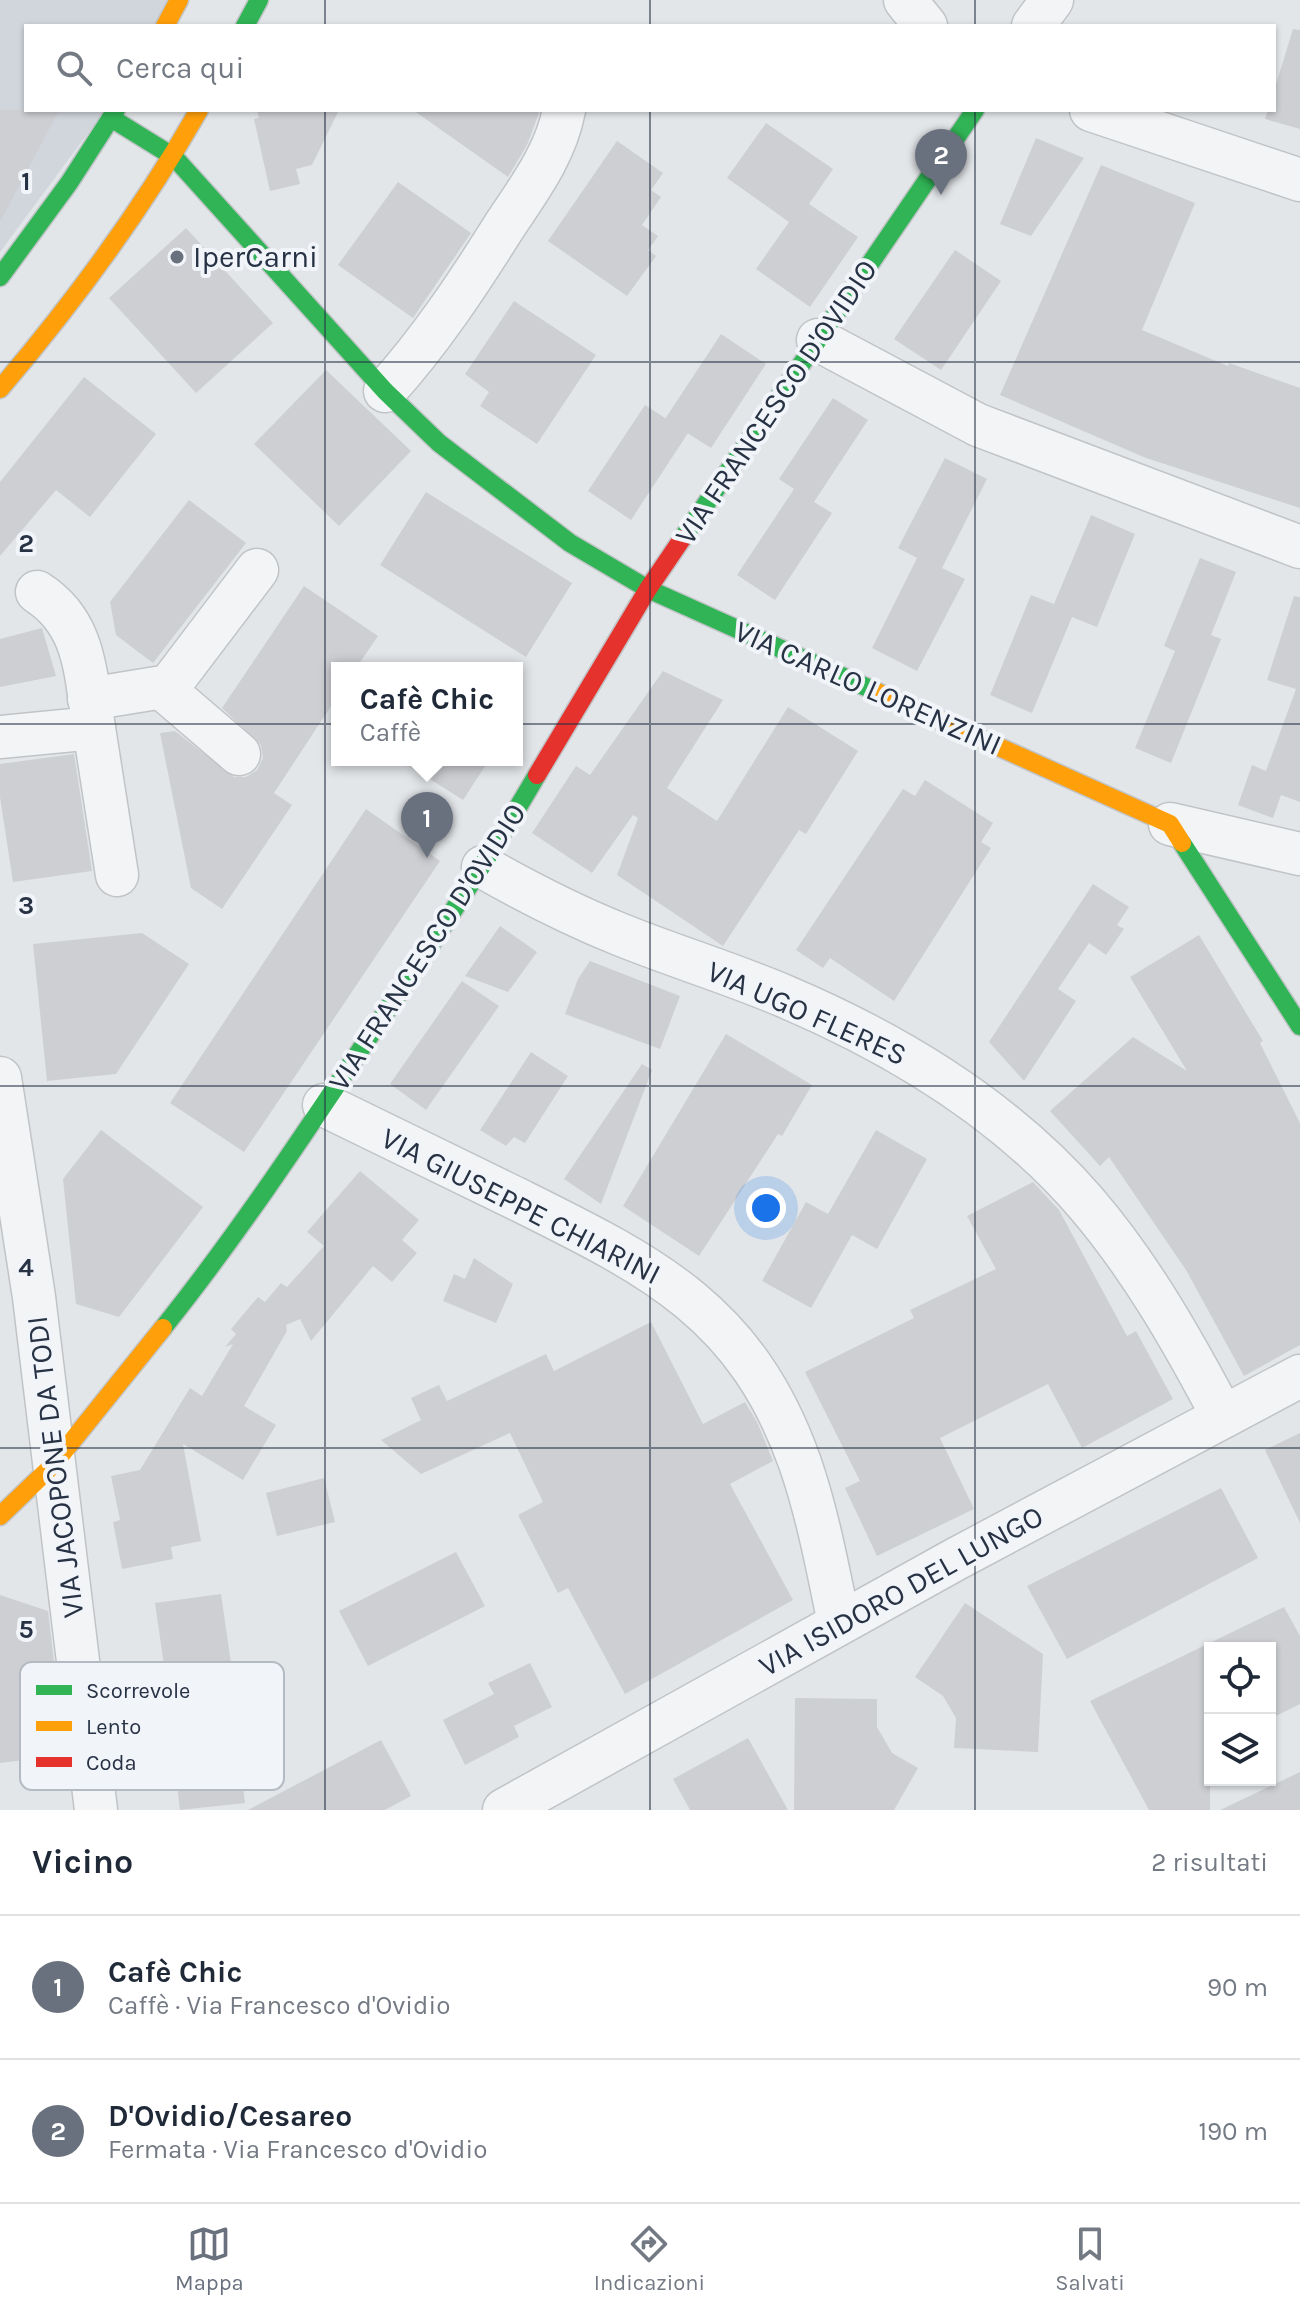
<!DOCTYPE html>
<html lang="it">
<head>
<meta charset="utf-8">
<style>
	body { margin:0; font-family:Karla,sans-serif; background:#f6f6f7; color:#1f2937 }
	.controls { position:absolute; right:24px; bottom:24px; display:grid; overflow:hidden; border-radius:0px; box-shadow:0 2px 6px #0004 }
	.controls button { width:72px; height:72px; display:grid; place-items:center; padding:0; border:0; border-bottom:2px solid #e0e1e3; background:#fff; color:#1f2937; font:40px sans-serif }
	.you { position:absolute; left:766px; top:1208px; width:28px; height:28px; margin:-20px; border:6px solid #fff; border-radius:50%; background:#1a73e8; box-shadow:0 0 0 12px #1a73e833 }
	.badge { display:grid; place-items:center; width:52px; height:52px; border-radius:50%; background:#69717e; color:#fff; font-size:26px; font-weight:700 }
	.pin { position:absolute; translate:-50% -66px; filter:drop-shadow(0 2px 4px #0008) }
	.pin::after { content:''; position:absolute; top:42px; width:28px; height:24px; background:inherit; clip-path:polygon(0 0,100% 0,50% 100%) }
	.popup { position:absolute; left:331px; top:662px; width:192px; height:104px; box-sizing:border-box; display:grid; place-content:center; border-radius:0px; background:#fff; filter:drop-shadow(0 2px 6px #0005); font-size:26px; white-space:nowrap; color:#747a83 }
	.popup b { font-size:30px; color:#1f2937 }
	.popup::after { content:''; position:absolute; left:50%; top:100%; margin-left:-16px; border:16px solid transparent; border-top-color:#fff }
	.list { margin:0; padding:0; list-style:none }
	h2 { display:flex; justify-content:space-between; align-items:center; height:104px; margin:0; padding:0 32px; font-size:34px }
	h2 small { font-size:26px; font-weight:400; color:#747a83 }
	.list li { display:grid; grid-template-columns:52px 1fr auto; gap:24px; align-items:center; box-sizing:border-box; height:144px; padding:0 32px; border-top:2px solid #e0e1e3 }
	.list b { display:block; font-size:30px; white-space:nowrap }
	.list p { margin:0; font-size:26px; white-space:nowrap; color:#747a83 }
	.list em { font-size:26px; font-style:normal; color:#747a83 }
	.icon { flex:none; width:44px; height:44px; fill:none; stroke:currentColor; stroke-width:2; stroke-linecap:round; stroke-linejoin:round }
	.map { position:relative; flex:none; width:1300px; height:1810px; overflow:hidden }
	.search { position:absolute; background:#fff; box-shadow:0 2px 6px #0004; left:24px; right:24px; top:24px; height:88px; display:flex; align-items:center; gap:20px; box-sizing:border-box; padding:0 28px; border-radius:0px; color:#747a83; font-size:30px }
	.sheet { height:392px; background:#fff }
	nav { display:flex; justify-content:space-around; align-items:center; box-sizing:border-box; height:112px; border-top:2px solid #e0e1e3; background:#fff; font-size:22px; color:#747a83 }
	nav a { display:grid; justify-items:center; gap:4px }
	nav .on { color:#69717e }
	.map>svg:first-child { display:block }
	.built { fill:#d1d5dc }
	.building { fill:#cdcfd3 }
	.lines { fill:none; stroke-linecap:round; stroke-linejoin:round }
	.street-casing { stroke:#c1c4c7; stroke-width:45 }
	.fast-casing { stroke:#c1c4c7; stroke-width:21 }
	.slow-casing { stroke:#c1c4c7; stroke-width:21 }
	.jam-casing { stroke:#c1c4c7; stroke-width:21 }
	.street { stroke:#f3f4f5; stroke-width:42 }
	.fast { stroke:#30b455; stroke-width:18 }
	.slow { stroke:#ff9f0a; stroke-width:18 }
	.jam { stroke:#e5322d; stroke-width:18 }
	.grid { fill:none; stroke:#273245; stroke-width:2; stroke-opacity:0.55 }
	.poi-dot { fill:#69717e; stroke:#f1f4f8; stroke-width:3 }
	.labels { text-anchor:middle; stroke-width:8; stroke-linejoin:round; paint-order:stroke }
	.poi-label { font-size:30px; fill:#273245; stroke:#f1f4f8; text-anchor:start }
	.street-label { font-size:30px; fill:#273245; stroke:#f1f4f8 }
	.key { fill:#f1f4f8; stroke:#b4bac2; stroke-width:2 }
	.key-label { font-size:22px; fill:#273245 }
	.grid-label { font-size:26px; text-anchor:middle; font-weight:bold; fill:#273245; stroke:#f1f4f8; stroke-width:8; stroke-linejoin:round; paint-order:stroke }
</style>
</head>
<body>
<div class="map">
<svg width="1300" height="1810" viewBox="0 0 1300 1810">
	<rect width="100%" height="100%" fill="#e3e6e9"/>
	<path class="built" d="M0,0H170L154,26H26V110H105L0,252Z"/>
	<g class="building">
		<path d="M1293,29L1300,30V129L1265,119L1268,110H1274V91Z"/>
		<path d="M0,110H59L0,222Z"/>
		<path d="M257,110H339L312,165L296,169L300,184L270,191L254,119L259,118Z"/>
		<path d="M413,110H534L539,113L527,145L508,177Z"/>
		<path d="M766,123L833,169L809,204L858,237L810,307L756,269L789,222L727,178Z"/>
		<path d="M1036,138L1084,158L1031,236L1000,224Z"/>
		<path d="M617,141L663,173L651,190L661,197L642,225L658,236L648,250L656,256L627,296L548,241Z"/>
		<path d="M1101,165L1195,203L1142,330L1228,366L1229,363L1300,388V508L1146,458L1000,395Z"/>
		<path d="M398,182L471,233L413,318L338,265Z"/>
		<path d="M186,228L273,323L196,393L109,298Z"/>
		<path d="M955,250L1001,281L941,370L894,339Z"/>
		<path d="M514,301L596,355L537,444L480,406L489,392L465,374Z"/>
		<path d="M721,334L766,364L711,448L665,419Z"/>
		<path d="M326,370L411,451L339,526L254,444Z"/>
		<path d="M84,377L156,434L90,517L56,490L0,556V482Z"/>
		<path d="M833,398L868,420L814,502L832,513L775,600L737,575L794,489L779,479Z"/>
		<path d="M645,405L688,433L631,520L588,491Z"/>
		<path d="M945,458L987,479L942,568L965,579L917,671L872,648L917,558L898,548Z"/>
		<path d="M426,492L572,583L526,657L380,565Z"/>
		<path d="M189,500L246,543L153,663L116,635L110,602Z"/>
		<path d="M1091,515L1135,534L1097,627L1072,617L1032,713L990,695L1031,595L1054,604Z"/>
		<path d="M1200,558L1236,572L1211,635L1221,639L1171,763L1135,748L1175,651L1164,646Z"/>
		<path d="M304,586L378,636L356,668H337V697L274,793L292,805L222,909L191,888L160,733L175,731L234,777H246L257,770L263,758L261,745L222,708Z"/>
		<path d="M1294,596L1300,597V802L1281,795L1273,818L1238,805L1252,765L1266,771L1296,689L1267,680Z"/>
		<path d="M42,628L56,676L0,687V639Z"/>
		<path d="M663,671L723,700L667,788L717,821L788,707L858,751L806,834L799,830L723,946L617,875L638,818L633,815L592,873L532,833L576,766L590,775Z"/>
		<path d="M74,754L92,871L13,882L0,797V764Z"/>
		<path d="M400,760H489L463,800Z"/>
		<path d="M925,780L993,823L981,842L991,848L894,1001L830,958L823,968L796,950L903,789L915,796Z"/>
		<path d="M366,809L440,861L244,1152L170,1103Z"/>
		<path d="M1093,884L1129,907L1117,925L1124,929L1106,955L1089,943L1058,989L1076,1001L1024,1081L989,1042Z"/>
		<path d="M500,926L537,952L508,992L465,976Z"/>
		<path d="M142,933L189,964L116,1074L47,1081L33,944Z"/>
		<path d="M1199,935L1263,1041L1260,1043L1300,1123V1345L1244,1376L1186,1270L1109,1157L1100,1166L1050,1111L1133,1037L1187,1071L1130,977Z"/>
		<path d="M590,961L680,996L660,1049L565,1014L578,979Z"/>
		<path d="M462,981L499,1006L426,1110L390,1084Z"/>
		<path d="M726,1034L812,1085L782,1136L778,1134L699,1256L623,1206Z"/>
		<path d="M531,1052L568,1076L525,1143L514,1137L506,1146L480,1130Z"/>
		<path d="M642,1064L652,1070L601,1204L564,1179Z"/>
		<path d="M101,1130L203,1207L119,1317L76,1304L63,1179Z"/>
		<path d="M876,1130L927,1159L877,1249L852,1235L811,1308L762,1281L806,1202L828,1214Z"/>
		<path d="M360,1171L419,1220L402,1240L417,1253L392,1282L373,1266L311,1341L300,1319L286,1325L287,1331L244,1406L276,1425L243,1480L183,1444L201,1541L171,1547L173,1559L122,1569L113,1522L120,1520L111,1476L140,1470L190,1388L202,1396L233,1344L225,1347L236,1334L231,1329L258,1297L265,1302L281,1283L287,1287L324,1246L307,1232Z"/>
		<path d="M1033,1182L1059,1210L1127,1336L1136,1331L1173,1399L1082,1448L1048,1384L940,1438L974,1509L877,1556L845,1488L860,1481L805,1372L914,1318L910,1310L996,1269L967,1216Z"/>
		<path d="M474,1258L513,1284L496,1323L443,1301L454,1274L465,1279Z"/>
		<path d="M651,1322L703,1424L745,1402L757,1422L773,1461L730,1484L793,1600L625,1694L568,1588L558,1593L518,1515L543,1502L510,1433L421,1474L381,1440L421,1420L411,1398L439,1385L447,1401L546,1354L554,1371Z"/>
		<path d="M1300,1433V1523L1265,1450Z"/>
		<path d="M324,1478L335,1522L277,1536L266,1493Z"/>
		<path d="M1221,1488L1258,1558L1067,1659L1027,1586Z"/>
		<path d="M456,1552L485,1606L368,1666L339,1611Z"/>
		<path d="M221,1594L232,1670H237L244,1719L235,1721L245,1803L180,1810L170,1730L164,1731L157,1681L166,1680L155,1603Z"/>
		<path d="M0,1595L48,1611L65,1755L0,1763Z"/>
		<path d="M965,1603L1043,1654L1038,1752L954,1748L956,1718L943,1696L915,1677Z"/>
		<path d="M1284,1607L1300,1636V1704L1270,1719V1648H1210V1810H1149L1090,1701Z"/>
		<path d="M530,1663L552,1707L514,1726L519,1737L465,1765L443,1720L494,1694L488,1683Z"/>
		<path d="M795,1698L877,1699V1727L892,1753L918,1768L894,1810H794Z"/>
		<path d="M748,1738L788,1810H690L673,1779Z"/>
		<path d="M381,1740L411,1796L385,1810H248Z"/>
		<path d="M1300,1772V1810H1220Z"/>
	</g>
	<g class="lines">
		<g class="street-casing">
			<g id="street">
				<path d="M905,0L926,26"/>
				<path d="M1033,26L1052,0"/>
				<path d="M1091,110L1300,180"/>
				<path d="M818,340L978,425L1300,547"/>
				<path d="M385,391C431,340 468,284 505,225C529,189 556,153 564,110"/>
				<path d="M162,688L239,754"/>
				<path d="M89,699L169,686L257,570"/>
				<path d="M94,728L117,875"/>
				<path d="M0,737L94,728C85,675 87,624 37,592"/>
				<path d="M1170,824L1300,854"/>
				<path d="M483,867C527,892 572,915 619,934C673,956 730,973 784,996C897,1044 1005,1109 1086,1203C1141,1267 1184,1343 1223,1417"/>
				<path d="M0,1078L34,1297L96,1810"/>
				<path d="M324,1105C390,1137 455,1169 521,1201C654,1267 747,1313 800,1463C818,1515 828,1570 839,1623"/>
				<path d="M504,1810L956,1559L1300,1376"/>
			</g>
		</g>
		<g class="fast-casing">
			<g id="fast">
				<path d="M245,26L259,0"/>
				<path d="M111,118L174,157L385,391L439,443L570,543L648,589L877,692"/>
				<path d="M0,277L69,183L116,110"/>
				<path d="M682,539L975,110"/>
				<path d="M1182,843L1300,1026"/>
				<path d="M163,1328C235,1238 299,1142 363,1046C423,957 483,868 537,775"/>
			</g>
		</g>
		<g class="slow-casing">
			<g id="slow">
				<path d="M165,26L179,0"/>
				<path d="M0,389C75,301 142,210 199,110"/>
				<path d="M877,692L1170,824L1182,843"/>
				<path d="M0,1516L52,1466L163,1328"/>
			</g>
		</g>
		<g class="jam-casing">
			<path id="jam" d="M537,775L648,589L682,539"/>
		</g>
		<use href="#street" class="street"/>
		<use href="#fast" class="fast"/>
		<use href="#slow" class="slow"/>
		<use href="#jam" class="jam"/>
	</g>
	<path class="grid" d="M325,0V26M650,0V26M975,0V26M325,110V1810M650,110V1810M975,110V1810M0,362H1300M0,724H1300M0,1086H1300M0,1448H1300"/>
	<circle class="poi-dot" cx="177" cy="257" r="8"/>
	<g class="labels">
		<g class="poi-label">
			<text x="193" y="267">IperCarni</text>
		</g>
		<g class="street-label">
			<text transform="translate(776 402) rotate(-56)" y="10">VIA FRANCESCO D'OVIDIO</text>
			<text transform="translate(868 688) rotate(24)" y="10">VIA CARLO LORENZINI</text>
			<text transform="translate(427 947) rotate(-57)" y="10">VIA FRANCESCO D'OVIDIO</text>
			<text transform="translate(807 1013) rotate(24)" y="10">VIA UGO FLERES</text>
			<text transform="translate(521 1206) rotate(27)" y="10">VIA GIUSEPPE CHIARINI</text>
			<text transform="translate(55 1467) rotate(-97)" y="10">VIA JACOPONE DA TODI</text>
			<text transform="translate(901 1591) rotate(-29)" y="10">VIA ISIDORO DEL LUNGO</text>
		</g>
	</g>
	<rect x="20" y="1662" width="264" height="128" rx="12" class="key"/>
	<rect x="36" y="1685" width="36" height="10" fill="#30b455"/>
	<rect x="36" y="1721" width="36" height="10" fill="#ff9f0a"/>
	<rect x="36" y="1757" width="36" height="10" fill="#e5322d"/>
	<g class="key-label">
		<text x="86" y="1698">Scorrevole</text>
		<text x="86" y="1734">Lento</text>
		<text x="86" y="1770">Coda</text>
	</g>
	<g class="grid-label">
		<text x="26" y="190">1</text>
		<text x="26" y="552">2</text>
		<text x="26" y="914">3</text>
		<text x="26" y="1276">4</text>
		<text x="26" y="1638">5</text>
	</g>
</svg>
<div class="controls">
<button><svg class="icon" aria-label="locate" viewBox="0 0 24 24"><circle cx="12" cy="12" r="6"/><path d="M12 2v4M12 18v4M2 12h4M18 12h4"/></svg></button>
<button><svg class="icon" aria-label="layers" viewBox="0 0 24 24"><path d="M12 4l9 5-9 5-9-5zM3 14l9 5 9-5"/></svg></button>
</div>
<div class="you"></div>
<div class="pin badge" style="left:427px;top:858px">1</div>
<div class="popup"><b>Cafè Chic</b>Caffè</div>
<div class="pin badge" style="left:941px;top:195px">2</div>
<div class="search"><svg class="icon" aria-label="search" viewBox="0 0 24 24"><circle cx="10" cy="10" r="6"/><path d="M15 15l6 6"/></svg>Cerca qui</div>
</div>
<section class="sheet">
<h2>Vicino<small>2 risultati</small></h2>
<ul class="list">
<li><span class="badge">1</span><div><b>Cafè Chic</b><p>Caffè · Via Francesco d'Ovidio</p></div><em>90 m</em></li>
<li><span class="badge">2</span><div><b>D'Ovidio/Cesareo</b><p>Fermata · Via Francesco d'Ovidio</p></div><em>190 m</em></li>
</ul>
</section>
<nav>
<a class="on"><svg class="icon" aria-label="map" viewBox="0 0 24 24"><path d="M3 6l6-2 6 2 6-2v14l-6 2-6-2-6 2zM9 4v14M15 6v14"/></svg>Mappa</a>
<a><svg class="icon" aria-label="directions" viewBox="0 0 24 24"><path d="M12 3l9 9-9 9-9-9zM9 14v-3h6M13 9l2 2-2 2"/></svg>Indicazioni</a>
<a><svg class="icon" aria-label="saved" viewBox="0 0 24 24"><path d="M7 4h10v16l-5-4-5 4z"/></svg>Salvati</a>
</nav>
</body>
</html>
